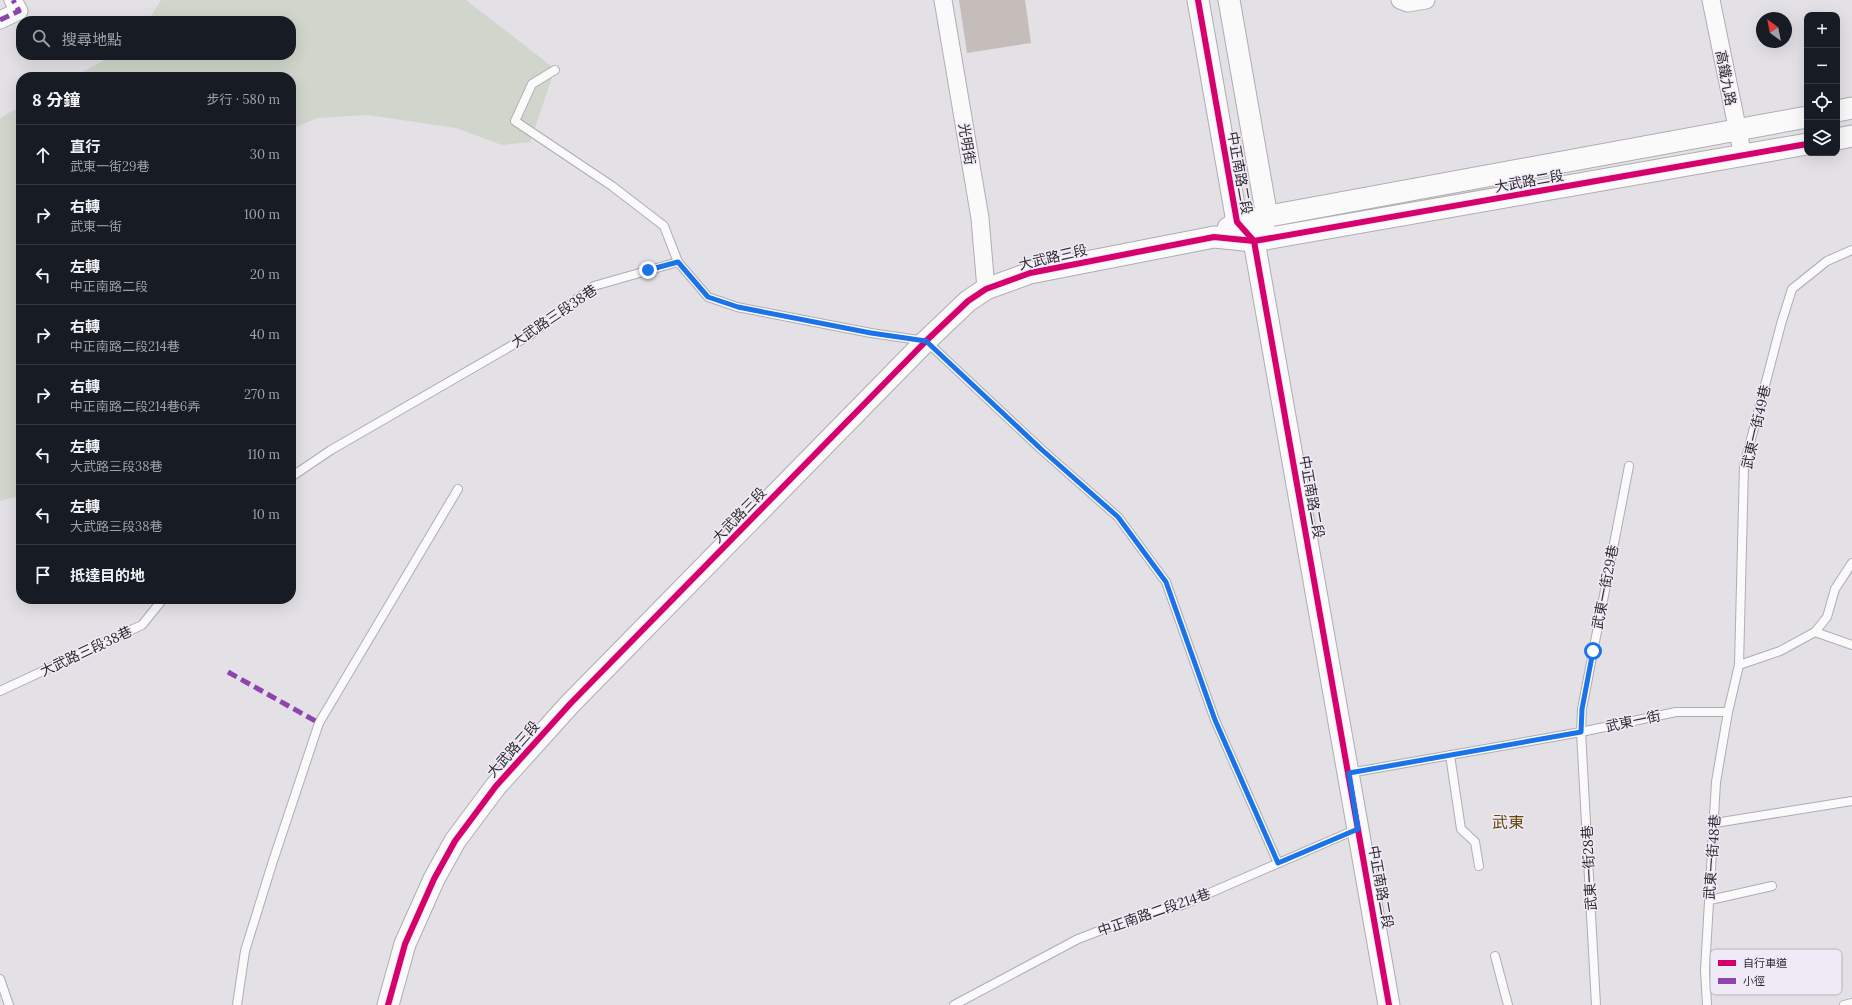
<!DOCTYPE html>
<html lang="zh-TW">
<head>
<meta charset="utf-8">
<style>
	body { margin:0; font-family:Lora,"Noto Sans TC",serif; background:#20242c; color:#f1f3f6 }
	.controls { position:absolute; right:12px; top:12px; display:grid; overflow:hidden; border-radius:8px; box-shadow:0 4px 16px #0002 }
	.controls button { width:36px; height:36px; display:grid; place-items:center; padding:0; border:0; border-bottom:1px solid #363941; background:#171b24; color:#f1f3f6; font:20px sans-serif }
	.compass { position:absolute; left:1756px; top:12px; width:36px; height:36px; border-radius:50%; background:#171b24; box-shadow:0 4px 16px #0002; rotate:328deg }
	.stop { position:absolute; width:12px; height:12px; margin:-9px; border:3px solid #1a73e8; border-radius:50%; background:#fff }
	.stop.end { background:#1a73e8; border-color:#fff; box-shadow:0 1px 4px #0008 }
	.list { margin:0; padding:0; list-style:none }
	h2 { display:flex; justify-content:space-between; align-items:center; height:52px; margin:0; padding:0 16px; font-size:17px }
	h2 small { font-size:13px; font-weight:400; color:#9ea1a6 }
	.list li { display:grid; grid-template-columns:26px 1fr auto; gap:12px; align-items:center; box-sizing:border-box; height:60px; padding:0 16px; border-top:1px solid #363941 }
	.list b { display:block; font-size:15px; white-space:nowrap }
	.list p { margin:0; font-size:13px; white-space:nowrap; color:#9ea1a6 }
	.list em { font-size:13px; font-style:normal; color:#9ea1a6 }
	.icon { flex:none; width:22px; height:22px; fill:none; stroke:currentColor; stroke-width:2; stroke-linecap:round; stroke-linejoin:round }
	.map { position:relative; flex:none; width:1852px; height:1005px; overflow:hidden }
	.search { position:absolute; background:#171b24; box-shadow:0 4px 16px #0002; left:16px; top:16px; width:280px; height:44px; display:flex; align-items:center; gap:10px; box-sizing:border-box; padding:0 14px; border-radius:16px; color:#9ea1a6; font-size:15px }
	.panel { position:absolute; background:#171b24; box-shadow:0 4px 16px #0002; left:16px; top:72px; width:280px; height:532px; border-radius:16px }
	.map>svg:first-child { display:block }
	.green { fill:#d0d6cb }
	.building { fill:#c4bdba }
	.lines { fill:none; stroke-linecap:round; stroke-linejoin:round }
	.service-casing { stroke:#afadb1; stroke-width:10 }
	.minor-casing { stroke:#afadb1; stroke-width:19 }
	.tertiary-casing { stroke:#afadb1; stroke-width:23 }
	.service { stroke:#fbfafb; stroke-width:8 }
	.minor { stroke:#fbfafb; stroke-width:17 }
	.tertiary { stroke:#fbfafb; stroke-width:21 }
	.quiet { stroke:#8e44ad; stroke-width:5; stroke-dasharray:10 5; stroke-linecap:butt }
	.cycleway-casing { stroke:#f0eaf7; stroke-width:8 }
	.cycleway { stroke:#d6006c; stroke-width:6 }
	.route { stroke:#1a73e8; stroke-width:5 }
	.labels { text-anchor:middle; stroke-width:3; stroke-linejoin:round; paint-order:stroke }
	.street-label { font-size:14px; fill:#2f2c31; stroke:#f0eaf7 }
	.quarter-label { font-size:16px; fill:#63470d; stroke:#f0eaf7 }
	.key { fill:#f0eaf7; stroke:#b6b1bc; stroke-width:1 }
	.key-label { font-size:11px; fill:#2f2c31 }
</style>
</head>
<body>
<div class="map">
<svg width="1852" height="1005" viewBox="0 0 1852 1005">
	<rect width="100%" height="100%" fill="#e3e0e6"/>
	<g class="green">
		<path d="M161,0H466L555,69L530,142L502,145L456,128L368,115L317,118L291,129V77H74L113,55H291V21H148Z"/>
		<path d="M21,106V495L0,501V118Z"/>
	</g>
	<path class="building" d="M959,0H1025L1031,43L967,53Z"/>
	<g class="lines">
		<g class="service-casing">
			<g id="service">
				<path d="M555,70L532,84L515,121L612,186L664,226L678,262"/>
				<path d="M291,477L331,450L530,335L594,286L678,262L708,297L737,307L871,333L926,341L1041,449L1118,517L1166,582L1215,720L1278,863"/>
				<path d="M1815,632L1852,645"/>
				<path d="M1739,665L1780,651L1815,632L1827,617L1835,589L1852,563"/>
				<path d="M0,691L142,625L163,599"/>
				<path d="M1450,755L1461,829L1475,842L1479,866"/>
				<path d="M1349,773L1581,732L1676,712H1728"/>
				<path d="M1715,823L1852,801"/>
				<path d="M1710,900L1772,886"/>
				<path d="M1495,956L1508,1005"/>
				<path d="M0,979L9,1005"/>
				<path d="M237,1005L245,951L273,861L319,723L458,489"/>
				<path d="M954,1005L1078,939L1146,913L1182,905L1357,829"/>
				<path d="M1596,1005L1581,732L1582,709L1629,466"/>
				<path d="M1707,1005L1705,970L1716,782L1728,712L1739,665L1744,466L1781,324L1792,289L1827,261L1852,250"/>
				<path d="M1844,1005L1852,1003"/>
			</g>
		</g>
		<g class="minor-casing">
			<g id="minor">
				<path d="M943,0L980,218L986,289"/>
				<path d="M1400,0L1408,3L1426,0"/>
				<path d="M1711,0L1743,156"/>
				<path d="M0,20L19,11L13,0"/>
			</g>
		</g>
		<g class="tertiary-casing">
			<g id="tertiary">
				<path d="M1198,0L1237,222L1254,241L1389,1005"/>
				<path d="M1229,0L1267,217L1261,228"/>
				<path d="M1837,111L1852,108"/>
				<path d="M1837,139L1852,136"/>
				<path d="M1228,228L1237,222L1807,117"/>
				<path d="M388,1005L405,944L434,879L455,841L496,786L570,704L926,341L968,301L986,289L1030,273L1214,237L1254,241L1807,144"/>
			</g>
		</g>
		<use href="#service" class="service"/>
		<use href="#minor" class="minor"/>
		<use href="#tertiary" class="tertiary"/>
		<g class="quiet">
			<path d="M0,20L19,11L13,0"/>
			<path d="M228,672L319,723"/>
		</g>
		<g class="cycleway-casing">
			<g id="cycleway">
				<path d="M1198,0L1237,222L1254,241L1389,1005"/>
				<path d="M388,1005L405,944L434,879L455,841L496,786L570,704L926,341L968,301L986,289L1030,273L1214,237L1254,241L1807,144"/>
			</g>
		</g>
		<use href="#cycleway" class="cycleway"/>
	</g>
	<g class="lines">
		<path class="route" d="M648,270L678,262L708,297L738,307L871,333L926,341L1041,449L1118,517L1166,582L1215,720L1278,863L1358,829L1349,773L1581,732L1582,709L1593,651"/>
	</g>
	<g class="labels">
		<g class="street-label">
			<text transform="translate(1726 78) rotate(79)" y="5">高鐵九路</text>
			<text transform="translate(967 144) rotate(81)" y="5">光明街</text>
			<text transform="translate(1240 173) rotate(80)" y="5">中正南路二段</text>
			<text transform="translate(1529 181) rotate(-10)" y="5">大武路二段</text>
			<text transform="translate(1053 257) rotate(-13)" y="5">大武路三段</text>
			<text transform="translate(554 316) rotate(-34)" y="5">大武路三段38巷</text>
			<text transform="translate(1756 427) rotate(-77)" y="5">武東一街49巷</text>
			<text transform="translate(1312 497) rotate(80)" y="5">中正南路二段</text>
			<text transform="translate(739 515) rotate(-46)" y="5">大武路三段</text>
			<text transform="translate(1605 587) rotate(-79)" y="5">武東一街29巷</text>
			<text transform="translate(86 651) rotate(-25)" y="5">大武路三段38巷</text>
			<text transform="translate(1633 721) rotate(-12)" y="5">武東一街</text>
			<text transform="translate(513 749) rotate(-48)" y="5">大武路三段</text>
			<text transform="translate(1712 857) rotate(-86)" y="5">武東一街48巷</text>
			<text transform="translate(1589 868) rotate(-93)" y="5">武東一街28巷</text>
			<text transform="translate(1381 887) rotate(80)" y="5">中正南路二段</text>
			<text transform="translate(1154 912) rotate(-19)" y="5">中正南路二段214巷</text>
		</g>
		<g class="quarter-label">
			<text x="1508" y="828">武東</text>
		</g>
	</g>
	<rect x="1710" y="949" width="132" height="46" rx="6" class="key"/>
	<rect x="1718" y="960" width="18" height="6" fill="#d6006c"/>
	<rect x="1718" y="978" width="18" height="6" fill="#8e44ad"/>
	<g class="key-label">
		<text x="1743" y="967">自行車道</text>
		<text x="1743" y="985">小徑</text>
	</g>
</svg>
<div class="controls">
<button>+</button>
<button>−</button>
<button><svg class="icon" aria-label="locate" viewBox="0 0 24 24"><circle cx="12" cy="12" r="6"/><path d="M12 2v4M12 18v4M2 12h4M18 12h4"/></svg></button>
<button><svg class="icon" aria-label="layers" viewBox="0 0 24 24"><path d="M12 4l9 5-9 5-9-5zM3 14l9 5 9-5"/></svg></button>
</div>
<svg class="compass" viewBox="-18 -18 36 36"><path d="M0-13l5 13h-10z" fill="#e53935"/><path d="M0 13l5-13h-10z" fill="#9ea1a6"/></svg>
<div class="stop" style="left:1593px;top:651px"></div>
<div class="stop end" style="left:648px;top:270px"></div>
<div class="search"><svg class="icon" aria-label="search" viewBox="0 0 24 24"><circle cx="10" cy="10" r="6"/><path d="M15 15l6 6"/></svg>搜尋地點</div>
<section class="panel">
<h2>8 分鐘<small>步行 · 580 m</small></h2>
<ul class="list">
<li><svg class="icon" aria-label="ahead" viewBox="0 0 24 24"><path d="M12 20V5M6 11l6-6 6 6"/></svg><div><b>直行</b><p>武東一街29巷</p></div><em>30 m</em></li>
<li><svg class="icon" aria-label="right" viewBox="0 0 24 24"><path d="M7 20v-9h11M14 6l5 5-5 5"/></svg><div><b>右轉</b><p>武東一街</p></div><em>100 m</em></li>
<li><svg class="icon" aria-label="left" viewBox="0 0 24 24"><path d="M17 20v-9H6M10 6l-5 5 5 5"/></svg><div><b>左轉</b><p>中正南路二段</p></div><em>20 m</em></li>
<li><svg class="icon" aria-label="right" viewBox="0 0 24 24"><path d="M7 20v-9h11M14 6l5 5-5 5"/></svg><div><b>右轉</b><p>中正南路二段214巷</p></div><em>40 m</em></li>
<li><svg class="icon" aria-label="right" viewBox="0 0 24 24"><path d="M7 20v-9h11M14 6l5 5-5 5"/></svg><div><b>右轉</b><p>中正南路二段214巷6弄</p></div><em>270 m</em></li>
<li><svg class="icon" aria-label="left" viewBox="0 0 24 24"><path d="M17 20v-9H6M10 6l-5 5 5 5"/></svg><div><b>左轉</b><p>大武路三段38巷</p></div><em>110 m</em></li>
<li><svg class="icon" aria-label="left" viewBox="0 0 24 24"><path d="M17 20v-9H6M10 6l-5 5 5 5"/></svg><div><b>左轉</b><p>大武路三段38巷</p></div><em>10 m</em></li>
<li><svg class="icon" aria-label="arrive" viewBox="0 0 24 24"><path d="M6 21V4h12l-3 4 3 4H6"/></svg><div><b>抵達目的地</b></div></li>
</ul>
</section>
</div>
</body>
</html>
